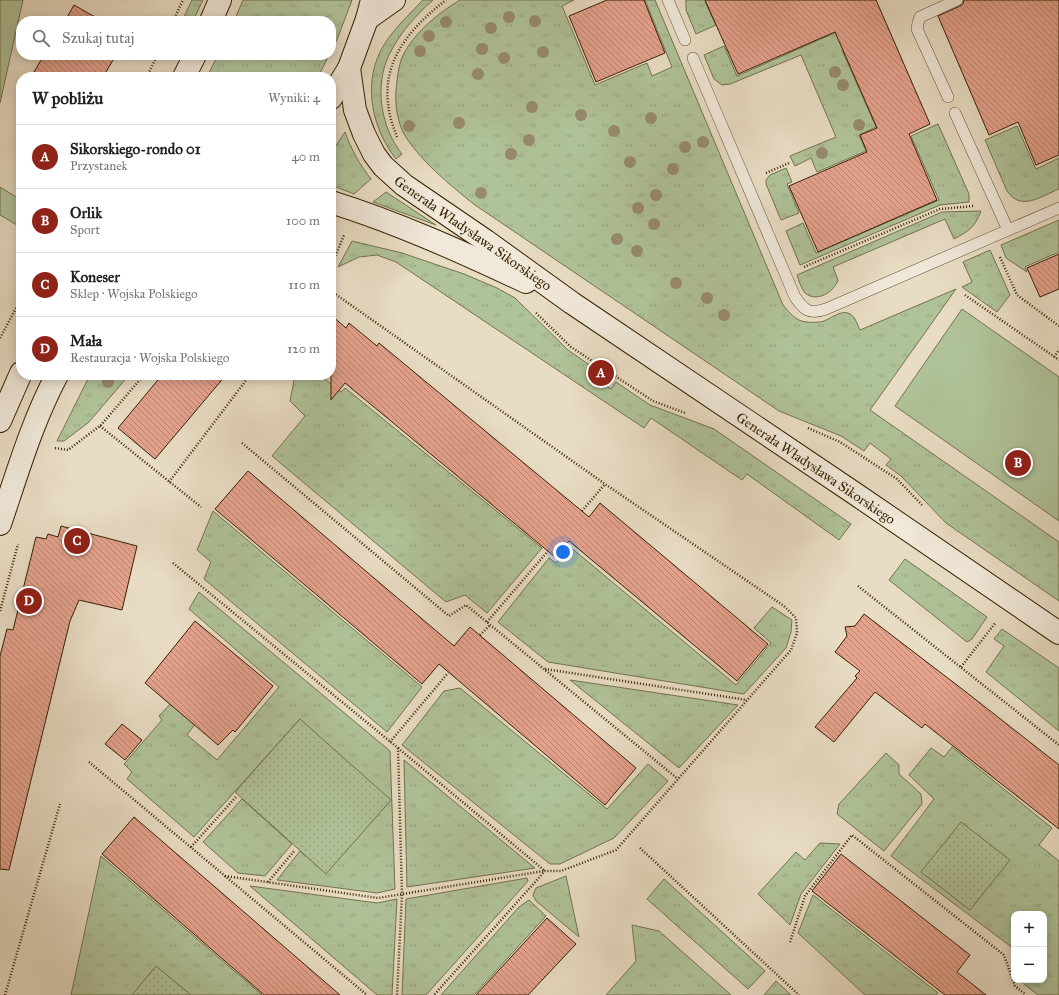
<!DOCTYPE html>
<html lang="pl">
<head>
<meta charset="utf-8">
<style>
	body { margin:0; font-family:"IM FELL Great Primer",serif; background:#f2f2f2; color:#202124 }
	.controls { position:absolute; right:12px; bottom:12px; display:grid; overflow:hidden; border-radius:8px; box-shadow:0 2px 10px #0003 }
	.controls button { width:36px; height:36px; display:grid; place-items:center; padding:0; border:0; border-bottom:1px solid #e0e0e0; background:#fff; color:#202124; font:20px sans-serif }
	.you { position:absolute; left:563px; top:552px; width:14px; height:14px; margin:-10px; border:3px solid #fff; border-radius:50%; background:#1a73e8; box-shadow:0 0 0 6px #1a73e833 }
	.badge { display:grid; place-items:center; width:26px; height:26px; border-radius:50%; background:#8f2418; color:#fff; font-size:13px; font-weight:700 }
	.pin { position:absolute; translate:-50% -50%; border:2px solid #fff; box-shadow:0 1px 4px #0006 }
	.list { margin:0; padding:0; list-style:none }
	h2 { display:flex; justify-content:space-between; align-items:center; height:52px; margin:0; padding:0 16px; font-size:17px }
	h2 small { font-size:13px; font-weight:400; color:#757577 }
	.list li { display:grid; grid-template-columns:26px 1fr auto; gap:12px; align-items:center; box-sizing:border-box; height:64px; padding:0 16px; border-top:1px solid #e0e0e0 }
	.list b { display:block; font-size:15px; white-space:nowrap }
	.list p { margin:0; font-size:13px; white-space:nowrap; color:#757577 }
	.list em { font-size:13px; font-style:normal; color:#757577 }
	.icon { flex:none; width:22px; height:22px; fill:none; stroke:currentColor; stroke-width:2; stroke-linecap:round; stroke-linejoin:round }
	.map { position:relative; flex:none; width:1059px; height:995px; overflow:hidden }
	.search { position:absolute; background:#fff; box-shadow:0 2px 10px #0003; left:16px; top:16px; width:320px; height:44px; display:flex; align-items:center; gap:10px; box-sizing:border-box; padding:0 14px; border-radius:16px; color:#757577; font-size:15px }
	.panel { position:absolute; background:#fff; box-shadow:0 2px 10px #0003; left:16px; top:72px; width:320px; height:308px; border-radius:16px }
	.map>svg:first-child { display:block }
	.grass { fill:url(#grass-tufts); stroke:#74724d }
	.park { fill:url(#park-dots); stroke:#74724d }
	.garden { fill:#b0c299; stroke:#74724d }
	.building { fill:url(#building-back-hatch); stroke:#372101 }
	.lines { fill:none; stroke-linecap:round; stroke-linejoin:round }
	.lane-casing { stroke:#635032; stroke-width:12 }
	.secondary-casing { stroke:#372101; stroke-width:24 }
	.path { stroke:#372101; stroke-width:2.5; stroke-dasharray:1 2; stroke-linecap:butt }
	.lane { stroke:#f0e8d9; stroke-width:11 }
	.secondary { stroke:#f0e8d9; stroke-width:22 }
	.tree { fill:#978b6e }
	.labels { text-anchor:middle; stroke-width:3; stroke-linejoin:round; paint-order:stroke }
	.street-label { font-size:14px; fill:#372101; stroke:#f0e8d9 }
</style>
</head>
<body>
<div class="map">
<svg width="1059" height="995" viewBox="0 0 1059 995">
	<defs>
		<pattern id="grass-tufts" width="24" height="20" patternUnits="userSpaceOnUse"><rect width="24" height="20" fill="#b0c299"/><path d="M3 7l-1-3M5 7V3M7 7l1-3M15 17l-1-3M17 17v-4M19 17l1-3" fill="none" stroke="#98a682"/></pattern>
		<pattern id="park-dots" width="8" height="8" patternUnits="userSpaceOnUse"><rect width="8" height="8" fill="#b0c299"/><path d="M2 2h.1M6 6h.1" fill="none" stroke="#98a682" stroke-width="1.8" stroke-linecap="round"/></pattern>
		<pattern id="building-back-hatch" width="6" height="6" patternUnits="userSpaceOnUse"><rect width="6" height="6" fill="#e5a28d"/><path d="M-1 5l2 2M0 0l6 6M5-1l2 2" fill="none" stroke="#ba8471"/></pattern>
	</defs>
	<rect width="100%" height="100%" fill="#e8dcc4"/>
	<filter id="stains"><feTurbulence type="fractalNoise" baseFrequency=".005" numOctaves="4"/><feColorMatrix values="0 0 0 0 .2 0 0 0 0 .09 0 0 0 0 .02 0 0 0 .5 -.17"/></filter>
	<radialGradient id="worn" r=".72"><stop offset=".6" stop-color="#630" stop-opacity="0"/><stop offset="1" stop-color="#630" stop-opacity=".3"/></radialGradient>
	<g class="grass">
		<path d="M192,0H203L193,21H182Z"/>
		<path d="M243,0H352L338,37L331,52V21H234Z"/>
		<path d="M423,0H433C416,15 399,34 389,55C374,86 381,128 402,154L396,159C373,130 363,87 380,52C390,32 408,16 423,0Z"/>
		<path d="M460,0H574L562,6L595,85L647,63L652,76L672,67L645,0H655L783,305C787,310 793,317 799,320C805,323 818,323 824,321C832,318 842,309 850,314C856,317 857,325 860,330L956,289L870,410L1059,542V601L946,523L901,476L886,465L891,459L870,443L864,451L841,436L779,411L475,205C452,187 416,157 403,132C397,119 395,104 396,90C397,81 398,69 401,60C411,35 437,14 460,0Z"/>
		<path d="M686,0H709L705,2L716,25L696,34L686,10Z"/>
		<path d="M839,31L846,48L842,50L876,127L859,135L866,151L817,172L811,158L795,166L790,156L836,137L801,55L730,84L722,85L714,79L704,55L724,46L737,76Z"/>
		<path d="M218,55H329L318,77H207Z"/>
		<path d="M938,124L969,194V202L940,205L800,265L786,231L803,223L816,253L939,200L911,136Z"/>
		<path d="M1017,126L1036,169L1059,158V189C1041,196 1021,212 1007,191L985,140Z"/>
		<path d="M345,132C351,149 360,165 371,179L354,194L331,185V153Z"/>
		<path d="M786,168L792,182L787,184L799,213L781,220L766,184V180L770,175Z"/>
		<path d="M386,192L436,225L373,202Z"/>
		<path d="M981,211C975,227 969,231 954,239L945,219L833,267L838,280C834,292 817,303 805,293C801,288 799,281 797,275L942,212Z"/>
		<path d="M1059,220V252L1025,267L1027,272L1006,258L1001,245Z"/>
		<path d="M352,241L402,253L464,274L497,288L515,298L568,350L591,366L586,373L611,389L616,382L650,405L714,429L851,524L839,540L747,474L742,480L651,418L644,428L396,262L377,255L359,257L338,267Z"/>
		<path d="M990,250L1010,295L997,312L962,287L972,282L963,262Z"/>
		<path d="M90,375H129L89,422L64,441H57Z"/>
		<path d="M295,375H320L341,392L345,388L542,548L487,613L465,595L446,602L272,456L305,416L290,401Z"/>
		<path d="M213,511L422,687L387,732L204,579L211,562L197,550Z"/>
		<path d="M569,546L736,685L771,643L754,628L772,607L792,620L791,632L786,648L744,694L548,662L498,622L549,558L556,563Z"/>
		<path d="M905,559L987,617L972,639L967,642L889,580Z"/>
		<path d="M199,592L390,751L395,889L377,893L277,880L300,851L326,873L300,719L194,837L127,779L132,772L124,764L162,720L159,716L171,703L196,723L187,735L217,760L279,687L189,609Z"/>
		<path d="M1002,629L1059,668V731L986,672L1004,646L994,639Z"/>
		<path d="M570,680L738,705L679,768Z"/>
		<path d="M460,688L607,809L648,764L668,781L614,838L560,864H550L402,745L444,691Z"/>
		<path d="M952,747L1052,828L1039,845L1059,861V995H1038L1024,984L1023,980H1044V914H1014V949L891,856L934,799L909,775L931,748L944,757Z"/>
		<path d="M886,753L899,765V774L921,794L922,804L884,851L837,814L839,804Z"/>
		<path d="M404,760L535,868L407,887Z"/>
		<path d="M242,799L292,844L265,876L238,873L203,842Z"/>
		<path d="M820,843L840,844L801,894L790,925L758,894L796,852L805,860Z"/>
		<path d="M101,856L262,995H71Z"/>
		<path d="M566,876L579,937L536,901L533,895L536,888Z"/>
		<path d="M527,878L528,881L426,995H402L406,899Z"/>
		<path d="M664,879L765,971L748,989L647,899Z"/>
		<path d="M250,886L377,903L397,899L392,995H377Z"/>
		<path d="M813,895L938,993L936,995H865L798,933Z"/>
		<path d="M529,900L546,916L474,995H441L519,907Z"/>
		<path d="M632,925L659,931L731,995H606L636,961Z"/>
		<path d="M776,981L791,995H764Z"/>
	</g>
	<g class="park">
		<path d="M300,719L391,800L326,874L235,792Z"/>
		<path d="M961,822L1010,860L970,910L921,872Z"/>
		<path d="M156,966L191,995H132Z"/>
	</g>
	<g class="garden">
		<path d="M0,0H23L0,103Z"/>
		<path d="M0,187L21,200V218L17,225L0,215Z"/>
		<path d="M962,309L1059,377V521L895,406Z"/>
	</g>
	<g class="building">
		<path d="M607,0H644L665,53L596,82L569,16Z"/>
		<path d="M705,0H876L930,124L909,134L937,200L818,252L789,186L867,152L860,135L877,128L835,32L738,74Z"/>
		<path d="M964,0H1059V155L1036,165L1018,122L989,135L938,16L960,6L963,4Z"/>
		<path d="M74,5L102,21H65Z"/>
		<path d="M44,55H116L103,77H31Z"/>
		<path d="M1059,254V289L1040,297L1027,268Z"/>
		<path d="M331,315L346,328L349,323L377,346L379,343L589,517L600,503L768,644L737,681L569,541L555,557L345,383L331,400Z"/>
		<path d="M162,375H226L155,459L118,428Z"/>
		<path d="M248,471L454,646L470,627L636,768L605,805L439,664L422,684L215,509Z"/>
		<path d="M61,526L137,546L122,610L79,600L70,621L9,870L0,869V656L7,629L13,630L36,537L46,539L48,534L58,537Z"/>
		<path d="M864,614L966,692L1059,765V829L925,724L922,728L875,692L834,742L815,727L857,678L855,676L860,671L835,652L847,636L845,627L855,626Z"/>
		<path d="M195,621L273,686L235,732L233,730L218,745L145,683Z"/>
		<path d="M122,724L142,740L125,760L105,744Z"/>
		<path d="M134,817L340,995H264L102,854Z"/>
		<path d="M841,854L970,955L957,972L986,995H945L812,891Z"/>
		<path d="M547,918L576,944L528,995H476Z"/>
	</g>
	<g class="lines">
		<g class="lane-casing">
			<g id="lane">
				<path d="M668,0L685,40"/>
				<path d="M693,58L795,297C804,310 809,315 826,309L1059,208"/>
				<path d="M948,97L917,29L918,23L920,17L957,0"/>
				<path d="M955,113L1008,230"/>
			</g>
		</g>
		<g class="secondary-casing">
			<g id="secondary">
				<path d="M367,19L394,0"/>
				<path d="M211,21L220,0"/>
				<path d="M349,68L355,110L364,134L374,154L383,166L404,185L486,241L572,303L857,495L1059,633"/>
				<path d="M184,77L195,55"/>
				<path d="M331,98L349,68L367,19L372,0"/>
				<path d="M331,202C398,223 462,252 526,282"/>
				<path d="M0,421L21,373"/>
				<path d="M0,524C17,474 32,422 57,375"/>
			</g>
		</g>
		<g class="path">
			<path d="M173,21L183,0"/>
			<path d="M147,77L157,55"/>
			<path d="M397,137C394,128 390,119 389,110C380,62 410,28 446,0"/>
			<path d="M766,173L789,163"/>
			<path d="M1000,257L1017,295L1059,326"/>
			<path d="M331,267L344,235"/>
			<path d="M804,267L940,209L973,206"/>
			<path d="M331,291L605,484L784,606L796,618L797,633L791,650L616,850L561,871H545L434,995"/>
			<path d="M965,295L1059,360"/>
			<path d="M536,313L571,347L653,401L685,413"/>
			<path d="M0,338L21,299"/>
			<path d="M1054,357L1059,350"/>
			<path d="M100,426L201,507"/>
			<path d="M808,428L840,442L897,479L922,505"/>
			<path d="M242,443L449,616L466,605L678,779"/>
			<path d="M55,448L68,450L101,425L144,375"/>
			<path d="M169,482L250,375"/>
			<path d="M582,511L605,484"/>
			<path d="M173,563L398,748L402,894L397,995"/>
			<path d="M858,586L1059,745"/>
			<path d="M0,611L18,544"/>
			<path d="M487,622L548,551"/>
			<path d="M480,635L490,625"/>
			<path d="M961,667L996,622"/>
			<path d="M545,669L747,700"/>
			<path d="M390,742L448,673"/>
			<path d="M398,748L545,871"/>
			<path d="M89,762L367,995"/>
			<path d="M191,847L236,797"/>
			<path d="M640,848L799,995"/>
			<path d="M225,876L378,898L544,871"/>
			<path d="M268,882L295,850"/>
			<path d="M790,942L805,896L852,835L1004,955L1015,986L1026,995"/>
			<path d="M5,995L60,804"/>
		</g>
		<use href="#lane" class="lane"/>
		<use href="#secondary" class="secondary"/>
	</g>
	<g class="tree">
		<circle cx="509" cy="17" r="6"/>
		<circle cx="535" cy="21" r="6"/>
		<circle cx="446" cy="22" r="6"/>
		<circle cx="491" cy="28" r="6"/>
		<circle cx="429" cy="36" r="6"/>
		<circle cx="482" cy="49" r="6"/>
		<circle cx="420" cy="51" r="6"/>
		<circle cx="543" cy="52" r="6"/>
		<circle cx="504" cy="58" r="6"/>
		<circle cx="835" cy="72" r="6"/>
		<circle cx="478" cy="74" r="6"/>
		<circle cx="843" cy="85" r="6"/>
		<circle cx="532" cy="107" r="6"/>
		<circle cx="581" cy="115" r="6"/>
		<circle cx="651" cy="118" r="6"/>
		<circle cx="459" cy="123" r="6"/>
		<circle cx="859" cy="125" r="6"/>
		<circle cx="409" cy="126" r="6"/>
		<circle cx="614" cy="131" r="6"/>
		<circle cx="529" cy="140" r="6"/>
		<circle cx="703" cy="142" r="6"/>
		<circle cx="685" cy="147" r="6"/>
		<circle cx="822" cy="153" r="6"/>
		<circle cx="511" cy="154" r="6"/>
		<circle cx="630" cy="162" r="6"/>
		<circle cx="673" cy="169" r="6"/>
		<circle cx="481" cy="193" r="6"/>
		<circle cx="656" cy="195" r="6"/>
		<circle cx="638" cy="208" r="6"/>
		<circle cx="654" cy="224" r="6"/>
		<circle cx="617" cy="239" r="6"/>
		<circle cx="637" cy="251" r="6"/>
		<circle cx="676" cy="283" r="6"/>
		<circle cx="707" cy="298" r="6"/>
		<circle cx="724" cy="315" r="6"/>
		<circle cx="108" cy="382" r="6"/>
	</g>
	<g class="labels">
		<g class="street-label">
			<text transform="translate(473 233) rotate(35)" y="5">Generała Władysława Sikorskiego</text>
			<text transform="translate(816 468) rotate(34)" y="5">Generała Władysława Sikorskiego</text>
		</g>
	</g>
	<rect width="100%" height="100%" filter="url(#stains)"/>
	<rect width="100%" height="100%" fill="url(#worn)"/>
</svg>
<div class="controls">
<button>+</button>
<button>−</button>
</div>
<div class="you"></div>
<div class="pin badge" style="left:601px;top:373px">A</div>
<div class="pin badge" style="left:1018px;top:463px">B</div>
<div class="pin badge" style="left:77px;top:541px">C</div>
<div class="pin badge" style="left:29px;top:601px">D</div>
<div class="search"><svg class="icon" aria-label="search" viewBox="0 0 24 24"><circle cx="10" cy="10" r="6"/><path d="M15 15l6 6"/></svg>Szukaj tutaj</div>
<section class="panel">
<h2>W pobliżu<small>Wyniki: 4</small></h2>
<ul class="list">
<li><span class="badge">A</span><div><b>Sikorskiego-rondo 01</b><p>Przystanek</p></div><em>40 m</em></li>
<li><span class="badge">B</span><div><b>Orlik</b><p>Sport</p></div><em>100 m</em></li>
<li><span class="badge">C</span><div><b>Koneser</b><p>Sklep · Wojska Polskiego</p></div><em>110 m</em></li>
<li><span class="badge">D</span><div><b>Mała</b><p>Restauracja · Wojska Polskiego</p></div><em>120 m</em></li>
</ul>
</section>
</div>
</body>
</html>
